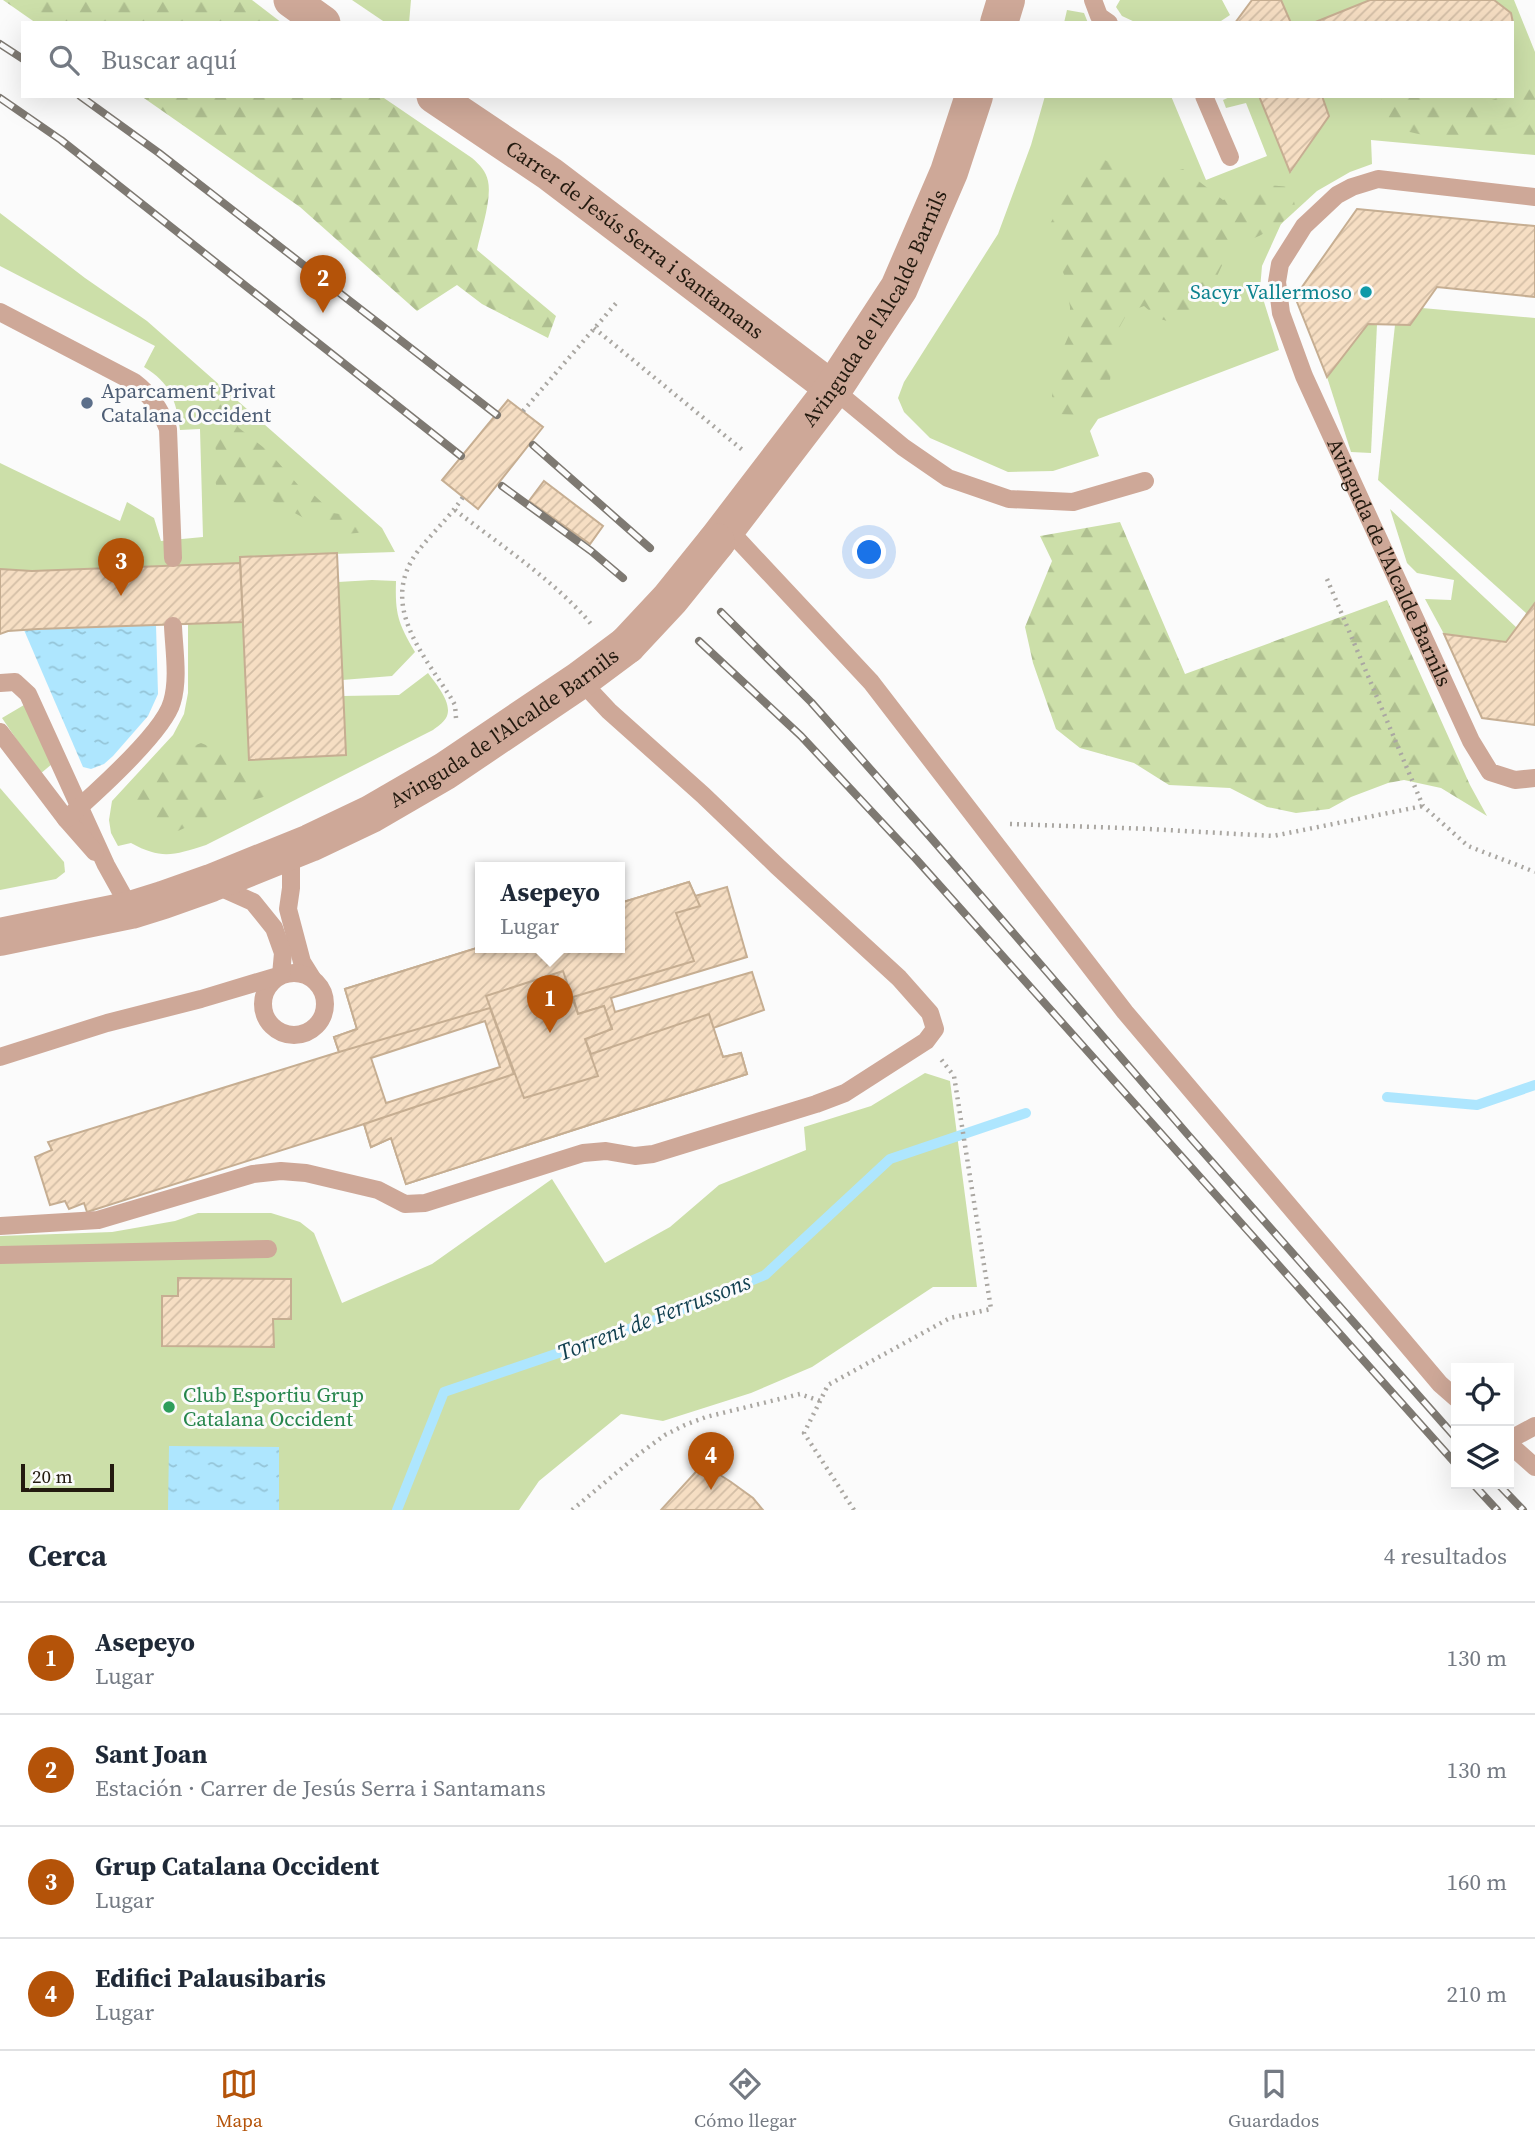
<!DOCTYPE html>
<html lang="es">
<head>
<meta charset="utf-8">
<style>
	body { margin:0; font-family:"Source Serif 4",serif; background:#f2f2f3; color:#1f2937 }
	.controls { position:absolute; right:21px; bottom:21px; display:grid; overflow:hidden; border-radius:0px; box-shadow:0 7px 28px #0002 }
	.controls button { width:63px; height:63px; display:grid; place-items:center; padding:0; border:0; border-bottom:2px solid #e0e1e3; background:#fff; color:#1f2937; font:35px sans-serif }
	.scale { position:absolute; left:21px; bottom:18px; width:93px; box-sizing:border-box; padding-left:7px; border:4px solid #231a0f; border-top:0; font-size:19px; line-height:24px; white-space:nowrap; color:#231a0f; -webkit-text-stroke:5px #fbfbfb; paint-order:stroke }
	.you { position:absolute; left:870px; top:553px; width:24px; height:24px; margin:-18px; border:5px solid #fff; border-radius:50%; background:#1a73e8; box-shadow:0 0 0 10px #1a73e833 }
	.badge { display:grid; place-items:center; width:46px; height:46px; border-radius:50%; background:#b45309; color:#fff; font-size:23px; font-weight:700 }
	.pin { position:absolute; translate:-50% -58px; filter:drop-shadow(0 2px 4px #0008) }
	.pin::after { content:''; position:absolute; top:37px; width:24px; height:21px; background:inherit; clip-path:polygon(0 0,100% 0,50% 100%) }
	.popup { position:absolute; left:475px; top:862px; width:150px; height:91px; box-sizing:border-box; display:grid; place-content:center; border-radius:0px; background:#fff; filter:drop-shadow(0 2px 5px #0005); font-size:23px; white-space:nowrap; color:#747a83 }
	.popup b { font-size:26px; color:#1f2937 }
	.popup::after { content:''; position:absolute; left:50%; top:100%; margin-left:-14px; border:14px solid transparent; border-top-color:#fff }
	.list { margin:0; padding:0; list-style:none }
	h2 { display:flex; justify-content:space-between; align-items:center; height:91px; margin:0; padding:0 28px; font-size:30px }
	h2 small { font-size:23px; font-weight:400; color:#747a83 }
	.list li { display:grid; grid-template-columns:46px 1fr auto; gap:21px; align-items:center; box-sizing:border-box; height:112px; padding:0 28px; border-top:2px solid #e0e1e3 }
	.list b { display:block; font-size:26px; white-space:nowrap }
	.list p { margin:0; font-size:23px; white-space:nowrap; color:#747a83 }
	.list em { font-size:23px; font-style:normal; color:#747a83 }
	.icon { flex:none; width:38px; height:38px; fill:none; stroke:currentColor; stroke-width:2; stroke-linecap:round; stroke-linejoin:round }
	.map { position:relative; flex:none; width:1535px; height:1510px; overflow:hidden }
	.search { position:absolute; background:#fff; box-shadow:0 7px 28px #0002; left:21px; right:21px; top:21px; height:77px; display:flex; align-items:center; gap:18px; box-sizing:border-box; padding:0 24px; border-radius:0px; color:#747a83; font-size:26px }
	.sheet { height:539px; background:#fff }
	nav { display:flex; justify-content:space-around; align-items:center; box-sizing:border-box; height:98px; border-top:2px solid #e0e1e3; background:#fff; font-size:19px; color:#747a83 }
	nav a { display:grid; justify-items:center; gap:4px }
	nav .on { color:#b45309 }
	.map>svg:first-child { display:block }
	.grass { fill:#ccdfa9 }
	.forest { fill:url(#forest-firs) }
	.water { fill:url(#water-ripples) }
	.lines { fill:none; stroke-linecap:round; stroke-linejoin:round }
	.stream { stroke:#aee6fe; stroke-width:10 }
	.building { fill:url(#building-hatch); stroke:#c6ae92; stroke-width:2; fill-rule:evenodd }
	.path { stroke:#aaa7a2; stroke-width:4.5; stroke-dasharray:2 5; stroke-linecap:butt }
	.service { stroke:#cea898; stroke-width:18 }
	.minor { stroke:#cea898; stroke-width:35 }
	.tertiary { stroke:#cea898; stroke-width:38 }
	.rail-casing { stroke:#7e7972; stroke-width:8 }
	.rail { stroke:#fbfbfb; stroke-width:5; stroke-dasharray:16; stroke-linecap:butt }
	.tertiary-bridge { stroke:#cea898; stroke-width:38 }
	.culture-dot { fill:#0f9aa8; stroke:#fbfbfb; stroke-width:2.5 }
	.service-dot { fill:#5c6f8a; stroke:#fbfbfb; stroke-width:2.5 }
	.leisure-dot { fill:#2e9e5b; stroke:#fbfbfb; stroke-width:2.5 }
	.labels { text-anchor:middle; stroke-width:6; stroke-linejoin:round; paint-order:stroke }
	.street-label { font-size:21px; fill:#231a0f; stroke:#fbfbfb }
	.culture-label { font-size:21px; fill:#0d838f; stroke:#fbfbfb; text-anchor:end }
	.service-label { font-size:21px; fill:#4e5e75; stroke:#fbfbfb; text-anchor:start }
	.leisure-label { font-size:21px; fill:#27864d; stroke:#fbfbfb; text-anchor:start }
	.water-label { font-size:23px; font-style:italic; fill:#0f3e4e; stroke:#fbfbfb }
</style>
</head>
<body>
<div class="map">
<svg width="1535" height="1510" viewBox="0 0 1535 1510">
	<defs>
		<pattern id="forest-firs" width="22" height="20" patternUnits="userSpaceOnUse" patternTransform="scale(1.75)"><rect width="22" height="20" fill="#ccdfa9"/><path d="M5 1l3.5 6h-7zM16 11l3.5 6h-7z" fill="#afbf90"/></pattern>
		<pattern id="water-ripples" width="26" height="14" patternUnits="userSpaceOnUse" patternTransform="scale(1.75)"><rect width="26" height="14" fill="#aee6fe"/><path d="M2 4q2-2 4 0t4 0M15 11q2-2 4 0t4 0" fill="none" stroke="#95c5d8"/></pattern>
		<pattern id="building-hatch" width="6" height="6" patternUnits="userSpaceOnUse" patternTransform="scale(1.75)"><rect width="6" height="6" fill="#f6dec3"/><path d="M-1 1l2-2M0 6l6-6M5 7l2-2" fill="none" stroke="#d3bea6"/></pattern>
	</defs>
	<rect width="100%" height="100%" fill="#fbfbfb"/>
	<g class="grass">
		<path d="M352,0H411L409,23H386Z"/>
		<path d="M1120,0H1222L1230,15L1218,23H1137L1122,16L1116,7Z"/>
		<path d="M1281,0H1370L1313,23H1291Z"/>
		<path d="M1494,0H1514L1535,52V155L1371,140L1372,164L1350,172L1317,191L1281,224L1262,266L1260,289L1279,350L1098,419L1090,431L1099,456L1053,471L1008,472L930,438L904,412L898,398L904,382L998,234L1031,145L1045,96H1171L1206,180L1267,156L1246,103L1226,108L1223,100L1232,96H1259L1291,172L1329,116L1322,96H1512L1513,23L1511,13Z"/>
		<path d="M1067,10L1084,13L1088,23H1064Z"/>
		<path d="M0,213L85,278L147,321L382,528L395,552L240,557V563L32,571L0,569V463L120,521L127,502L154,518L161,541L203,537L200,429L180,430C176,399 170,383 144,367L155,346L0,266Z"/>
		<path d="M1422,308L1535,318V603L1527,614L1378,480L1395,325Z"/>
		<path d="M1368,324H1377L1371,453L1351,452L1327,377Z"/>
		<path d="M1390,509L1517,628L1506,642L1444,634L1425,599L1451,600L1454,580L1417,573L1407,563Z"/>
		<path d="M372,580L396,581C395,614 398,623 415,652L392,676L342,680L338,582Z"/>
		<path d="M243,622L249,760L345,755L343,696L399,695L428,673C436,684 454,704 446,718C443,723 437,727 433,730L206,845C174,855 162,860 131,843L118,846L111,833L109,820L112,801L173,735L184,714L188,693V624Z"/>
		<path d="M24,705L52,764L40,774L2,718Z"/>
		<path d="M0,788L64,862L65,872L56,879L0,890Z"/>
		<path d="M925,1073L950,1081L977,1287H933L812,1367L751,1393L663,1421L621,1414L539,1481L519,1510H0V1236L112,1232L175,1221L198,1213H271L300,1222L314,1233L342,1303L432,1264L552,1179L605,1263L670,1227L719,1185L806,1150L804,1127L871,1106Z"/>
	</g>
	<g class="forest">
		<path d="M3,0H252L282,23H36Z"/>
		<path d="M1535,83V136L1445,140L1401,130L1380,109L1382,96H1425L1452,113L1504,96H1512V93Z"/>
		<path d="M141,96H381L472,158C480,165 486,171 488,181C492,199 481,231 477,250L556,316L548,338L482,304L457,285L417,311L300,207Z"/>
		<path d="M1103,159L1144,180L1183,169L1223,200L1267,185L1291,187L1295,206L1281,224L1259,236L1230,248L1201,311L1181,326L1158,318L1144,306L1128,312L1118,330L1110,380L1095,405L1081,415L1058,414L1052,396L1055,366L1070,333V307L1065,277L1052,246L1048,228L1059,207L1057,186C1071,172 1084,163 1103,159Z"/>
		<path d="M203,395L220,402L239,428L268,451L299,486L315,496L333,513L359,517L367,532L335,535L269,499L241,508L219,498L214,475L217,456L212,430L197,414L192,402Z"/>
		<path d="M1120,522L1185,674L1387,600L1470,785L1487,816L1441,788L1404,780L1388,783L1351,797L1329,809L1296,813L1267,807L1230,788L1169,785L1134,763L1080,748L1056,729L1033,663L1025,627L1052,561L1040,536Z"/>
		<path d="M201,743L223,752L251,777L275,787L270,795L232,806L178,831H153C145,824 133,809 137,797C138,793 144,787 147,783C163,765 178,751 201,743Z"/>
	</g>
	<g class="water">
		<path d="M156,625L158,694L148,716L113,756L104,764L91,769L83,767L24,630Z"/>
		<path d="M169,1446L279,1447V1510H168Z"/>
	</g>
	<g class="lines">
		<g class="stream">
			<path d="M1387,1097L1477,1105L1535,1085"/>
			<path d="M397,1510L444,1392L664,1317L765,1275L890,1159L1026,1113"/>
		</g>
	</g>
	<g class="building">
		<path d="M1252,0H1281L1291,23H1235Z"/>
		<path d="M1370,0H1494L1511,13L1513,23V36L1512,23H1313Z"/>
		<path d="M1259,96H1322L1329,116L1290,172Z"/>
		<path d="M1357,209L1535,226V297L1437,287L1410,325L1368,324L1327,377L1295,297Z"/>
		<path d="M508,400L543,427L478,509L442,480Z"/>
		<path d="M544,481L603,526L590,544L529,501Z"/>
		<path d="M337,553L346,755L249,760L240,557Z"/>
		<path d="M240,563L243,622L38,629L8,631L0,634V569L32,571Z"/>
		<path d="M1535,603V725L1482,718L1444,634L1506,642Z"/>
		<path d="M689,882L695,896L727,887L747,957L611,998L615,1012L752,972L764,1010L713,1028L723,1057L741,1053L747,1074L406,1184L391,1138L371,1147L364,1124L87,1212L84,1203L69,1209L65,1201L50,1205L35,1157L52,1150L48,1142L339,1052L334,1037L357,1029L345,989L480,947H620V903ZM485,1021L500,1067L386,1103L371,1058Z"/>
		<path d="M689,882L700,906L676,913L694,961L573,997L578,1014L604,1006L612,1029L585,1039L591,1054L709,1014L723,1057L741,1053L747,1074L406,1184L391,1138L371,1147L364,1124L514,1074L490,1008L339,1052L334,1037L357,1029L345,989L480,947H620V903Z"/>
		<path d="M563,971L578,1014L604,1006L612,1029L585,1039L598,1076L524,1098L486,996Z"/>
		<path d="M178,1278L291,1279V1319H273L274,1347L162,1346V1296H178Z"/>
		<path d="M703,1464L731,1482L753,1498L763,1510H661Z"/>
	</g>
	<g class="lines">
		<g class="path">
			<path d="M594,328L745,452"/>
			<path d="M523,411L618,301"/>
			<path d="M455,510C500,545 554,580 591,624"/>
			<path d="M1327,579L1423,806L1468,846L1535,872"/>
			<path d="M456,718L455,705L451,698C423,654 378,604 418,551C432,533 450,517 463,497"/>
			<path d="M1010,824L1149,829L1273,836L1423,806"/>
			<path d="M572,1510L639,1454L665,1435L685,1425L706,1417L800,1394L820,1401"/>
			<path d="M854,1510L804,1433L828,1385L950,1318L991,1309L954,1076L940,1058"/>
		</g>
		<g class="service">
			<path d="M1093,0L1099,16L1109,23"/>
			<path d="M1204,96L1230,157"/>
			<path id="s1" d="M1535,197L1378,179L1352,187L1337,195L1304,226L1280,264L1277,282L1281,313L1304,376L1471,741L1490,772L1515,780L1535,778"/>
			<path d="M0,312L134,382C151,395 160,409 168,429L173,558"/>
			<path d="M833,389L903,447L948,478L1009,499L1073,502L1145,481"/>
			<path d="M727,528L871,682L1125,1012L1440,1384L1456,1398"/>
			<path d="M0,683L15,682L28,694L106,865L131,910"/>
			<path d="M0,732L66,819L95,852"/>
			<path d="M66,819C91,797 164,732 172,702C179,679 174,650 173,626"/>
			<path d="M291,851V888L288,909L302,962L312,978"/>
			<circle cx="294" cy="1004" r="31"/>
			<path d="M0,1057L107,1023L201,999L281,975L283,953L274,928L253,902L215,885"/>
			<path d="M0,1226L98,1220L253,1174L281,1171L306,1173L378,1190L405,1204L425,1203L583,1153L606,1151L635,1156L653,1154L816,1104L845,1093L926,1041L935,1029L930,1013L899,978L777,866L703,795L609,711L580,680"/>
			<path d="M0,1255L268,1249"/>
			<path d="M1509,1440L1535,1426"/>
			<path d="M1509,1444L1535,1467"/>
		</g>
		<g class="minor">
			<path d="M291,0L323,23"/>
			<path id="s2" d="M434,96L550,174L833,389"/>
		</g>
		<g class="tertiary">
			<path d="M999,23L1006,0"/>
			<path id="s3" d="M716,542L833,389L899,288L949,172L974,96"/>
			<path id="s4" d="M0,937L131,910L163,900L211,883L310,843L371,814L445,771L580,680L627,645"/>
		</g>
		<g class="rail-casing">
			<g id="rail">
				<path d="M0,44L23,59"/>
				<path d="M80,96L159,153L497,415"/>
				<path d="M0,98L61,140L461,456"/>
				<path d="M533,445L650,548"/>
				<path d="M502,486L591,551L623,578"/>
				<path d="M721,612L811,702L932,839L1189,1136L1456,1438"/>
				<path d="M699,641L801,736L916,859L1456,1464"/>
				<path d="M1473,1484L1497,1510"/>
				<path d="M1498,1484L1523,1510"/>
			</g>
		</g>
		<use href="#rail" class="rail"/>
		<path class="tertiary-bridge" d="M627,645L670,599L716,542"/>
	</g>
	<circle class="culture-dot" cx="1366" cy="292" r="7"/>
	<circle class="service-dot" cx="87" cy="403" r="7"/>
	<circle class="leisure-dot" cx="169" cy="1407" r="7"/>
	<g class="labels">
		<g class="street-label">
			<text dy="7" stroke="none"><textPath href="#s2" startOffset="247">Carrer de Jesús Serra i Santamans</textPath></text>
			<text dy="7" stroke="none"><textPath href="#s3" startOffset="284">Avinguda de l'Alcalde Barnils</textPath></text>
			<text dy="7" stroke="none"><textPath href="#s1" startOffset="614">Avinguda de l'Alcalde Barnils</textPath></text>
			<text dy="7" stroke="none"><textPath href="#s4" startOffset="551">Avinguda de l'Alcalde Barnils</textPath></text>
		</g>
		<g class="culture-label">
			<text x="1352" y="299">Sacyr Vallermoso</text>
		</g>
		<g class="service-label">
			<text x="101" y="398">Aparcament Privat<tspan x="101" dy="24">Catalana Occident</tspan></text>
		</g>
		<g class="leisure-label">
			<text x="183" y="1402">Club Esportiu Grup<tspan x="183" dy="24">Catalana Occident</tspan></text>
		</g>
		<g class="water-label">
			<text transform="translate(654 1317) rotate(-21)" y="8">Torrent de Ferrussons</text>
		</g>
	</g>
</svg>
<div class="controls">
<button><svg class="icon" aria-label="locate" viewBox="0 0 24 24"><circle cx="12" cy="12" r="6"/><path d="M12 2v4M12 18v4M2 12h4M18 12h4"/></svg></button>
<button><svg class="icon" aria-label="layers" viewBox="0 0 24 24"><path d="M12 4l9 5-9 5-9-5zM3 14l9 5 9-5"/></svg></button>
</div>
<div class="scale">20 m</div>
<div class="you"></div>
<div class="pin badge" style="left:550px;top:1033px">1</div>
<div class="popup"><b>Asepeyo</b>Lugar</div>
<div class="pin badge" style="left:323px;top:313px">2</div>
<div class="pin badge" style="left:121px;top:596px">3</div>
<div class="pin badge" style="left:711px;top:1490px">4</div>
<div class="search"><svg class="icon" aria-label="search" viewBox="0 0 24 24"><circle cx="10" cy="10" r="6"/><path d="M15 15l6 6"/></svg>Buscar aquí</div>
</div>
<section class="sheet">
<h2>Cerca<small>4 resultados</small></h2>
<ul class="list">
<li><span class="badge">1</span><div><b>Asepeyo</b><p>Lugar</p></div><em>130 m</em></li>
<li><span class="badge">2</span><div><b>Sant Joan</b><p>Estación · Carrer de Jesús Serra i Santamans</p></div><em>130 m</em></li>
<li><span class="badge">3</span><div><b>Grup Catalana Occident</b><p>Lugar</p></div><em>160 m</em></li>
<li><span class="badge">4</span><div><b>Edifici Palausibaris</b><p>Lugar</p></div><em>210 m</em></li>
</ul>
</section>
<nav>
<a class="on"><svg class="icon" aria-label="map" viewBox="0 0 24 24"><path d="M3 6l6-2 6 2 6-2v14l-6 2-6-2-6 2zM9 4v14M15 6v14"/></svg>Mapa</a>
<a><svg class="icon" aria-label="directions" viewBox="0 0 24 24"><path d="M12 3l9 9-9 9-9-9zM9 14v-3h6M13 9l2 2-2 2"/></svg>Cómo llegar</a>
<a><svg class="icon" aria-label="saved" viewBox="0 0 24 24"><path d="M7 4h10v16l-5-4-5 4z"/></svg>Guardados</a>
</nav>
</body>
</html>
